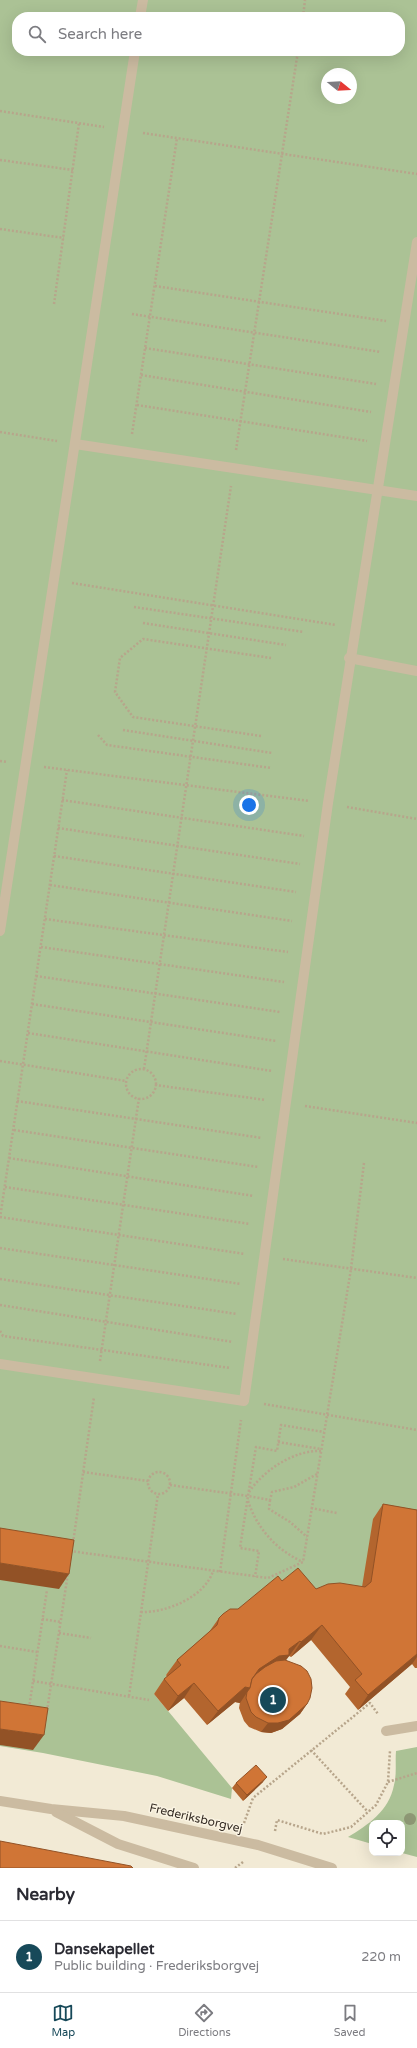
<!DOCTYPE html>
<html lang="en">
<head>
<meta charset="utf-8">
<style>
	body { margin:0; font-family:"Varela Round",sans-serif; background:#f7f7f7; color:#2b2b33 }
	.controls { position:absolute; right:12px; bottom:12px; display:grid; overflow:hidden; border-radius:8px; box-shadow:0 4px 16px #0002 }
	.controls button { width:36px; height:36px; display:grid; place-items:center; padding:0; border:0; border-bottom:1px solid #e1e1e2; background:#fff; color:#2b2b33; font:20px sans-serif }
	.compass { position:absolute; left:321px; top:68px; width:36px; height:36px; border-radius:50%; background:#fff; box-shadow:0 4px 16px #0002; rotate:108deg }
	.you { position:absolute; left:249px; top:805px; width:14px; height:14px; margin:-10px; border:3px solid #fff; border-radius:50%; background:#1a73e8; box-shadow:0 0 0 6px #1a73e833 }
	.badge { display:grid; place-items:center; width:26px; height:26px; border-radius:50%; background:#174959; color:#fff; font-size:13px; font-weight:700 }
	.pin { position:absolute; translate:-50% -50%; border:2px solid #fff; box-shadow:0 1px 4px #0006 }
	.list { margin:0; padding:0; list-style:none }
	h2 { display:flex; justify-content:space-between; align-items:center; height:52px; margin:0; padding:0 16px; font-size:17px }
	h2 small { font-size:13px; font-weight:400; color:#7c7c81 }
	.list li { display:grid; grid-template-columns:26px 1fr auto; gap:12px; align-items:center; box-sizing:border-box; height:72px; padding:0 16px; border-top:1px solid #e1e1e2 }
	.list b { display:block; font-size:15px; white-space:nowrap }
	.list p { margin:0; font-size:13px; white-space:nowrap; color:#7c7c81 }
	.list em { font-size:13px; font-style:normal; color:#7c7c81 }
	.icon { flex:none; width:22px; height:22px; fill:none; stroke:currentColor; stroke-width:2; stroke-linecap:round; stroke-linejoin:round }
	.map { position:relative; flex:none; width:417px; height:1868px; overflow:hidden }
	.search { position:absolute; background:#fff; box-shadow:0 4px 16px #0002; left:12px; right:12px; top:12px; height:44px; display:flex; align-items:center; gap:10px; box-sizing:border-box; padding:0 14px; border-radius:16px; color:#7c7c81; font-size:15px }
	.sheet { height:124px; background:#fff }
	nav { display:flex; justify-content:space-around; align-items:center; box-sizing:border-box; height:56px; border-top:1px solid #e1e1e2; background:#fff; font-size:11px; color:#7c7c81 }
	nav a { display:grid; justify-items:center; gap:2px }
	nav .on { color:#174959 }
	.map>svg:first-child { display:block }
	.green { fill:#abc295; fill-rule:evenodd }
	.lines { fill:none; stroke-linecap:round; stroke-linejoin:round }
	.path { stroke:#b7a58b; stroke-width:2.5; stroke-dasharray:2 2; stroke-linecap:butt }
	.minor { stroke:#cbbba1; stroke-width:10 }
	.tree { fill:#8e9875 }
	.wall { fill:#b3652e }
	.shaded-wall { fill:#925226 }
	.building { fill:#d07536; stroke:#925226 }
	.labels { text-anchor:middle; stroke-width:3; stroke-linejoin:round; paint-order:stroke }
	.street-label { font-size:12px; fill:#352c24; stroke:#faf3e2 }
</style>
</head>
<body>
<div class="map">
<svg width="417" height="1868" viewBox="0 0 417 1868">
	<rect width="100%" height="100%" fill="#f2ead5"/>
	<g class="green">
		<path d="M0,0H417V1526L361,1597L207,1640L166,1675L170,1680L154,1694L232,1788L231,1799L157,1776L43,1753L0,1746ZM17,17H400V51H17ZM327,74H351V98H327Z"/>
		<path d="M417,1747V1857L402,1853V1823H372V1844L348,1837C368,1825 389,1811 394,1785C397,1774 395,1761 396,1751Z"/>
	</g>
	<g class="lines">
		<g class="path">
			<path d="M303,17L305,0"/>
			<path d="M0,111L104,127"/>
			<path d="M143,133L417,174"/>
			<path d="M0,160L73,170"/>
			<path d="M0,229L64,238"/>
			<path d="M155,286L386,321"/>
			<path d="M54,304L79,123"/>
			<path d="M132,314L381,352"/>
			<path d="M145,348L376,384"/>
			<path d="M141,375L371,412"/>
			<path d="M137,405L367,441"/>
			<path d="M0,432L57,441"/>
			<path d="M132,434L177,138"/>
			<path d="M236,450L298,51"/>
			<path d="M72,583L336,625"/>
			<path d="M134,607L304,632"/>
			<path d="M143,623L286,645"/>
			<path d="M123,730L272,753"/>
			<path d="M98,735L107,745L271,768"/>
			<path d="M261,736L133,717L115,692L120,658L143,639L271,658"/>
			<path d="M0,761L7,762"/>
			<path d="M44,767L309,801"/>
			<path d="M62,800L304,836"/>
			<path d="M347,807L417,819"/>
			<path d="M58,828L300,864"/>
			<path d="M54,856L296,892"/>
			<path d="M50,885L292,921"/>
			<path d="M45,919L288,952"/>
			<path d="M41,947L284,982"/>
			<path d="M36,976L280,1012"/>
			<path d="M32,1004L276,1041"/>
			<path d="M28,1033L272,1071"/>
			<path d="M0,1061L126,1081"/>
			<path d="M144,1069L231,486"/>
			<circle cx="141" cy="1084" r="15"/>
			<path d="M155,1085L266,1100"/>
			<path d="M17,1101L262,1138"/>
			<path d="M305,1106L417,1123"/>
			<path d="M14,1130L258,1167"/>
			<path d="M9,1158L254,1196"/>
			<path d="M5,1187L250,1224"/>
			<path d="M0,1217L245,1254"/>
			<path d="M0,1218L67,770"/>
			<path d="M0,1248L241,1284"/>
			<path d="M283,1259L417,1278"/>
			<path d="M0,1279L237,1314"/>
			<path d="M0,1305L233,1342"/>
			<path d="M0,1331L3,1336L230,1368"/>
			<path d="M100,1361L139,1098"/>
			<path d="M264,1404L417,1430"/>
			<path d="M278,1442L321,1449"/>
			<path d="M83,1472L148,1481"/>
			<circle cx="159" cy="1483" r="11"/>
			<path d="M317,1474L294,1487L272,1492L270,1500L248,1496L256,1447L277,1451L281,1425L324,1432"/>
			<path d="M170,1485L248,1496L240,1548L259,1551L255,1577"/>
			<path d="M249,1492C264,1470 294,1450 321,1451"/>
			<path d="M270,1500L269,1509L290,1522L307,1537"/>
			<path d="M248,1501C257,1528 276,1550 303,1562"/>
			<path d="M311,1508L337,1513"/>
			<path d="M73,1543L94,1397"/>
			<path d="M70,1551L268,1578L303,1562L351,1269L364,1163"/>
			<path d="M220,1572L241,1420"/>
			<path d="M141,1612C166,1613 205,1597 213,1571"/>
			<path d="M42,1619L61,1622"/>
			<path d="M59,1633L91,1638"/>
			<path d="M0,1646L37,1652"/>
			<path d="M33,1681L149,1700"/>
			<path d="M129,1696L158,1494"/>
			<path d="M29,1708L47,1590"/>
			<path d="M47,1711L68,1573"/>
			<path d="M311,1750L368,1812"/>
			<path d="M388,1782L417,1773"/>
			<path d="M244,1823L253,1798L370,1703L378,1714"/>
			<path d="M275,1831L277,1820L323,1834L351,1827L376,1805L388,1782L390,1751"/>
			<path d="M235,1868L243,1862"/>
		</g>
		<g class="minor">
			<path d="M140,17L143,0"/>
			<path d="M75,444L417,496"/>
			<path d="M349,658L417,671"/>
			<path d="M0,931L135,51"/>
			<path d="M0,1364L244,1401L328,803L417,242"/>
			<path d="M386,1731L417,1726"/>
			<path d="M0,1801L51,1809L124,1816L258,1845L332,1868"/>
			<path d="M56,1812L118,1844L194,1868"/>
		</g>
	</g>
	<circle class="tree" cx="410" cy="1819" r="6"/>
	<g class="wall">
		<path d="M383,1504L417,1510V1668H415L412,1664L358,1710L345,1694L350,1687L311,1640L291,1657L289,1656L285,1660L307,1704L300,1714L282,1729L271,1733L261,1732L249,1727L244,1721L239,1708L240,1702V1703L235,1702L207,1725L184,1698L168,1711L154,1694L164,1679L167,1677L166,1675L177,1660L209,1632L219,1618L238,1609L282,1581L316,1589L362,1587L373,1519Z"/>
		<path d="M263,1782L243,1801L232,1788L236,1783Z"/>
	</g>
	<g class="shaded-wall">
		<path d="M0,1563L69,1574L59,1589L0,1580Z"/>
		<path d="M322,1625L311,1640L291,1657L301,1642Z"/>
		<path d="M300,1641L279,1670L249,1684L259,1669L289,1649Z"/>
		<path d="M417,1654V1657L412,1664L358,1710L368,1695Z"/>
		<path d="M194,1683L184,1698L168,1711L178,1696Z"/>
		<path d="M245,1687L250,1688L240,1703L235,1702L207,1725L218,1711Z"/>
		<path d="M307,1704L300,1714L282,1729L271,1733L261,1732L268,1723Z"/>
		<path d="M0,1729L44,1735L33,1750L0,1745Z"/>
		<path d="M267,1777L263,1782L243,1801L247,1795Z"/>
	</g>
	<g class="building">
		<path d="M383,1504L417,1510V1654L368,1695L355,1680L362,1674L322,1625L301,1642L300,1641L289,1649V1655L279,1656L259,1669L252,1679L250,1688L245,1687L218,1711L194,1683L178,1696L164,1679L181,1665L177,1660L217,1625L219,1618L223,1614L230,1609H238L278,1576L282,1581L298,1568L316,1589L328,1584L340,1583L365,1587L371,1582Z"/>
		<path d="M0,1528L74,1540L69,1574L0,1563Z"/>
		<path d="M285,1660L301,1666L307,1671L311,1679L312,1688L310,1698L307,1704L289,1720L278,1723H268L256,1717L251,1712L246,1698L247,1692L250,1688L252,1679L256,1674L265,1667L276,1661Z"/>
		<path d="M0,1701L48,1708L44,1735L0,1729Z"/>
		<path d="M256,1765L267,1777L247,1795L236,1783Z"/>
		<path d="M0,1841L131,1866L133,1868H0Z"/>
	</g>
	<g class="labels">
		<g class="street-label">
			<text transform="translate(196 1818) rotate(13)" y="4">Frederiksborgvej</text>
		</g>
	</g>
</svg>
<div class="controls">
<button><svg class="icon" aria-label="locate" viewBox="0 0 24 24"><circle cx="12" cy="12" r="6"/><path d="M12 2v4M12 18v4M2 12h4M18 12h4"/></svg></button>
</div>
<svg class="compass" viewBox="-18 -18 36 36"><path d="M0-13l5 13h-10z" fill="#e53935"/><path d="M0 13l5-13h-10z" fill="#7c7c81"/></svg>
<div class="you"></div>
<div class="pin badge" style="left:273px;top:1700px">1</div>
<div class="search"><svg class="icon" aria-label="search" viewBox="0 0 24 24"><circle cx="10" cy="10" r="6"/><path d="M15 15l6 6"/></svg>Search here</div>
</div>
<section class="sheet">
<h2>Nearby<small></small></h2>
<ul class="list">
<li><span class="badge">1</span><div><b>Dansekapellet</b><p>Public building · Frederiksborgvej</p></div><em>220 m</em></li>
</ul>
</section>
<nav>
<a class="on"><svg class="icon" aria-label="map" viewBox="0 0 24 24"><path d="M3 6l6-2 6 2 6-2v14l-6 2-6-2-6 2zM9 4v14M15 6v14"/></svg>Map</a>
<a><svg class="icon" aria-label="directions" viewBox="0 0 24 24"><path d="M12 3l9 9-9 9-9-9zM9 14v-3h6M13 9l2 2-2 2"/></svg>Directions</a>
<a><svg class="icon" aria-label="saved" viewBox="0 0 24 24"><path d="M7 4h10v16l-5-4-5 4z"/></svg>Saved</a>
</nav>
</body>
</html>
